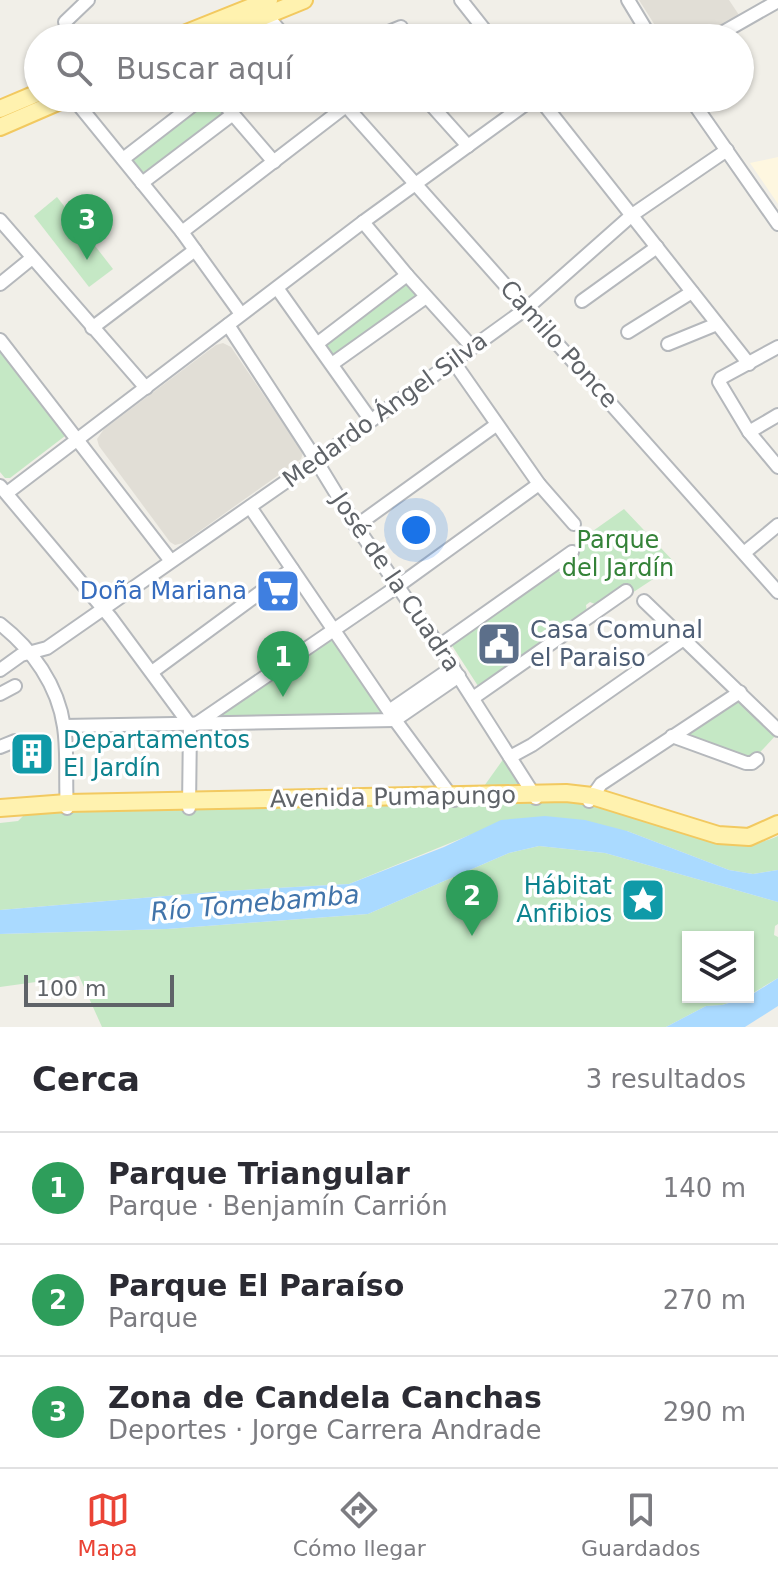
<!DOCTYPE html>
<html lang="es">
<head>
<meta charset="utf-8">
<style>
	body { margin:0; font-family:"DejaVu Sans",sans-serif; background:#f2f2f3; color:#2b2b33 }
	.controls { position:absolute; right:24px; bottom:24px; display:grid; overflow:hidden; border-radius:0px; box-shadow:0 2px 6px #0004 }
	.controls button { width:72px; height:72px; display:grid; place-items:center; padding:0; border:0; border-bottom:2px solid #e1e1e2; background:#fff; color:#2b2b33; font:40px sans-serif }
	.scale { position:absolute; left:24px; bottom:20px; width:150px; box-sizing:border-box; padding-left:8px; border:4px solid #5f6368; border-top:0; font-size:22px; line-height:28px; white-space:nowrap; color:#5f6368; -webkit-text-stroke:6px #fff; paint-order:stroke }
	.you { position:absolute; left:416px; top:530px; width:28px; height:28px; margin:-20px; border:6px solid #fff; border-radius:50%; background:#1a73e8; box-shadow:0 0 0 12px #1a73e833 }
	.badge { display:grid; place-items:center; width:52px; height:52px; border-radius:50%; background:#ea4335; color:#fff; font-size:26px; font-weight:700 }
	.pin { position:absolute; translate:-50% -66px; filter:drop-shadow(0 2px 4px #0008) }
	.pin::after { content:''; position:absolute; top:42px; width:28px; height:24px; background:inherit; clip-path:polygon(0 0,100% 0,50% 100%) }
	.list { margin:0; padding:0; list-style:none }
	h2 { display:flex; justify-content:space-between; align-items:center; height:104px; margin:0; padding:0 32px; font-size:34px }
	h2 small { font-size:26px; font-weight:400; color:#7c7c81 }
	.list li { display:grid; grid-template-columns:52px 1fr auto; gap:24px; align-items:center; box-sizing:border-box; height:112px; padding:0 32px; border-top:2px solid #e1e1e2 }
	.list b { display:block; font-size:30px; white-space:nowrap }
	.list p { margin:0; font-size:26px; white-space:nowrap; color:#7c7c81 }
	.list em { font-size:26px; font-style:normal; color:#7c7c81 }
	.icon { flex:none; width:44px; height:44px; fill:none; stroke:currentColor; stroke-width:2; stroke-linecap:round; stroke-linejoin:round }
	.map { position:relative; flex:none; width:778px; height:1027px; overflow:hidden }
	.search { position:absolute; background:#fff; box-shadow:0 2px 6px #0004; left:24px; right:24px; top:24px; height:88px; display:flex; align-items:center; gap:20px; box-sizing:border-box; padding:0 28px; border-radius:44px; color:#7c7c81; font-size:30px }
	.sheet { height:440px; background:#fff }
	nav { display:flex; justify-content:space-around; align-items:center; box-sizing:border-box; height:112px; border-top:2px solid #e1e1e2; background:#fff; font-size:22px; color:#7c7c81 }
	nav a { display:grid; justify-items:center; gap:4px }
	nav .on { color:#ea4335 }
	.map>svg:first-child { display:block }
	.commercial { fill:#fef7e0 }
	.education { fill:#e1ded6 }
	.green { fill:#c5e8c5 }
	.water { fill:#aadaff }
	.lines { fill:none; stroke-linecap:round; stroke-linejoin:round }
	.minor-casing { stroke:#b5b8bc; stroke-width:16 }
	.major-casing { stroke:#f2c960; stroke-width:20 }
	.minor { stroke:#fff; stroke-width:12 }
	.major { stroke:#fff2af; stroke-width:16 }
	.labels { text-anchor:middle; stroke-width:7; stroke-linejoin:round; paint-order:stroke }
	.street-label { font-size:24px; fill:#5f6368; stroke:#fff }
	.park-label { font-size:24px; fill:#348238; stroke:#fff }
	.shop-label { font-size:24px; fill:#366cbe; stroke:#fff; text-anchor:end }
	.service-label { font-size:24px; fill:#4e5e75; stroke:#fff; text-anchor:start }
	.culture-label { font-size:24px; fill:#0d838f; stroke:#fff; text-anchor:start }
	.water-label { font-size:26px; font-style:italic; fill:#4174aa; stroke:#fff }
</style>
</head>
<body>
<div class="map">
<svg width="778" height="1027" viewBox="0 0 778 1027">
	<rect width="100%" height="100%" fill="#f1efe8"/>
	<path class="commercial" d="M778,157V204L750,163Z"/>
	<g class="education">
		<path d="M639,0H729L739,15L701,38H663Z"/>
		<path d="M223,343L231,347L303,453L301,459L183,543L175,545L170,542L99,446L97,439L104,429L216,345Z"/>
	</g>
	<g class="green">
		<path d="M211,100L223,115L143,176L132,161Z"/>
		<path d="M57,197L113,269L89,287L34,216Z"/>
		<path d="M403,283H407L416,292L417,296L331,356L324,348L325,341Z"/>
		<path d="M0,349L67,431L65,436L10,478H5L0,472Z"/>
		<path d="M624,509L676,564L632,593L626,586L597,605L590,602L586,605L587,613L482,686H478L451,644L556,570L564,574L568,571L567,563L579,553L573,545Z"/>
		<path d="M330,635L387,715L214,718Z"/>
		<path d="M740,698L777,734L751,762L681,737Z"/>
		<path d="M507,754L525,788L482,789Z"/>
		<path d="M547,802C566,802 585,803 603,808C657,820 724,862 778,836V870L753,874L729,870L627,831L470,835L349,884L225,891L0,910V823L18,821L27,812Z"/>
		<path d="M539,846L605,853L778,902V924L775,926L774,935L778,937V978L748,996V937H688V997H747L722,1005L706,1006L666,1027H102L79,976L0,987V934L167,929L368,914L509,853Z"/>
	</g>
	<g class="water">
		<path d="M545,816L585,820L627,831L729,870L753,874L778,870V902L605,853L539,846L509,853L368,914L167,929L0,934V910L225,891L349,884L444,847L501,820Z"/>
		<path d="M778,978V1006L745,1027H666L706,1006L722,1005L748,997Z"/>
	</g>
	<g class="lines">
		<g class="minor-casing">
			<g id="minor">
				<path d="M461,0L491,38"/>
				<path d="M628,0L651,38"/>
				<path d="M262,10L286,38"/>
				<path d="M65,22L88,0"/>
				<path d="M374,38L401,27"/>
				<path d="M713,38L778,1"/>
				<path d="M73,98L182,232L241,314"/>
				<path d="M219,98L274,162"/>
				<path d="M339,98L778,592"/>
				<path d="M425,98L468,146"/>
				<path d="M539,98L749,364"/>
				<path d="M690,98L778,224"/>
				<path d="M123,159L202,98"/>
				<path d="M142,183L233,114"/>
				<path d="M0,220L146,388"/>
				<path d="M363,222L407,275L472,347"/>
				<path d="M182,232L346,106"/>
				<path d="M0,284L32,258"/>
				<path d="M277,288L370,419"/>
				<path d="M582,301L657,247"/>
				<path d="M228,325L309,449L356,526L439,646L536,798"/>
				<path d="M92,328L195,250"/>
				<path d="M628,332L692,292"/>
				<path d="M0,340L171,561"/>
				<path d="M318,343L407,275"/>
				<path d="M668,344L717,324"/>
				<path d="M778,347L721,378L719,382L749,432L778,467"/>
				<path d="M453,361L539,484L574,524"/>
				<path d="M332,364L426,297"/>
				<path d="M749,432L778,415"/>
				<path d="M0,486L111,618L190,725L189,808"/>
				<path d="M7,493L363,222L534,98"/>
				<path d="M250,507L395,720L454,800"/>
				<path d="M356,526L496,425"/>
				<path d="M744,553L778,525"/>
				<path d="M644,601L778,730"/>
				<path d="M0,624C32,649 58,685 64,727C68,754 65,782 67,808"/>
				<path d="M439,646L572,552"/>
				<path d="M0,670L21,655L47,648L304,469L527,308L632,215L727,150"/>
				<path d="M152,672L292,569"/>
				<path d="M0,694L15,686"/>
				<path d="M473,698L626,591"/>
				<path d="M389,711L453,667"/>
				<path d="M196,724L398,586L539,484"/>
				<path d="M64,726L395,720L459,676"/>
				<path d="M672,736L746,763H752L757,759"/>
				<path d="M0,747L15,741"/>
				<path d="M510,757L532,745L685,638"/>
				<path d="M589,801L601,784L740,692"/>
			</g>
		</g>
		<g class="major-casing">
			<g id="major">
				<path d="M174,38L269,0"/>
				<path d="M211,38L304,0"/>
				<path d="M0,109L38,93"/>
				<path d="M0,127L67,98"/>
				<path d="M0,808L67,803L566,793L592,796L718,835L749,837L778,824"/>
			</g>
		</g>
		<use href="#minor" class="minor"/>
		<use href="#major" class="major"/>
	</g>
	<defs>
		<g id="supermarket-square" transform="scale(2.3)"><rect x="-9" y="-9" width="18" height="18" rx="4" fill="#3f7fe0" stroke="#fff"/><path d="M-6-5.5h2.5l.6 2H6L4.5 2H-2.5L-4.4-4H-6ZM-1.5 3.2a1.3 1.3 0 1 0 .1 0ZM3 3.2a1.3 1.3 0 1 0 .1 0Z" fill="#fff"/></g>
		<g id="civic-square" transform="scale(2.3)"><rect x="-9" y="-9" width="18" height="18" rx="4" fill="#5c6f8a" stroke="#fff"/><path d="M-.6-6.5H3V-4.5H.6V-3L4-1V1h2V6H-6V1h2V-1L-.6-3ZM-1.2 2.5V6h2.4V2.5Z" fill="#fff"/></g>
		<g id="building-square" transform="scale(2.3)"><rect x="-9" y="-9" width="18" height="18" rx="4" fill="#0f9aa8" stroke="#fff"/><path d="M-4-6H4V6H1V3H-1V6H-4ZM-2.5-4.3h1.7v1.8h-1.7ZM.8-4.3h1.7v1.8H.8ZM-2.5-1h1.7V.8h-1.7ZM.8-1h1.7V.8H.8Z" fill="#fff"/></g>
		<g id="sight-square" transform="scale(2.3)"><rect x="-9" y="-9" width="18" height="18" rx="4" fill="#0f9aa8" stroke="#fff"/><path d="M0-6L1.8-2.2L6-1.7L2.9 1.2L3.7 5.4L0 3.3L-3.7 5.4L-2.9 1.2L-6-1.7L-1.8-2.2Z" fill="#fff"/></g>
	</defs>
	<g fill-rule="evenodd">
		<use href="#supermarket-square" x="278" y="591"/>
		<use href="#civic-square" x="499" y="644"/>
		<use href="#building-square" x="32" y="754"/>
		<use href="#sight-square" x="643" y="900"/>
	</g>
	<g class="labels">
		<g class="street-label">
			<text transform="translate(559 344) rotate(48)" y="8">Camilo Ponce</text>
			<text transform="translate(385 410) rotate(-36)" y="8">Medardo Ángel Silva</text>
			<text transform="translate(396 582) rotate(56)" y="8">José de la Cuadra</text>
			<text transform="translate(393 797) rotate(-1)" y="8">Avenida Pumapungo</text>
		</g>
		<g class="park-label">
			<text x="618" y="548">Parque<tspan x="618" dy="28">del Jardín</tspan></text>
		</g>
		<g class="shop-label">
			<text x="247" y="599">Doña Mariana</text>
		</g>
		<g class="service-label">
			<text x="530" y="638">Casa Comunal<tspan x="530" dy="28">el Paraiso</tspan></text>
		</g>
		<g class="culture-label">
			<text x="63" y="748">Departamentos<tspan x="63" dy="28">El Jardín</tspan></text>
			<text x="612" y="894" text-anchor="end">Hábitat<tspan x="612" dy="28">Anfibios</tspan></text>
		</g>
		<g class="water-label">
			<text transform="translate(255 903) rotate(-5)" y="9">Río Tomebamba</text>
		</g>
	</g>
</svg>
<div class="controls">
<button><svg class="icon" aria-label="layers" viewBox="0 0 24 24"><path d="M12 4l9 5-9 5-9-5zM3 14l9 5 9-5"/></svg></button>
</div>
<div class="scale">100 m</div>
<div class="you"></div>
<div class="pin badge" style="left:283px;top:697px;background:#2e9e5b">1</div>
<div class="pin badge" style="left:472px;top:936px;background:#2e9e5b">2</div>
<div class="pin badge" style="left:87px;top:260px;background:#2e9e5b">3</div>
<div class="search"><svg class="icon" aria-label="search" viewBox="0 0 24 24"><circle cx="10" cy="10" r="6"/><path d="M15 15l6 6"/></svg>Buscar aquí</div>
</div>
<section class="sheet">
<h2>Cerca<small>3 resultados</small></h2>
<ul class="list">
<li><span class="badge" style="background:#2e9e5b">1</span><div><b>Parque Triangular</b><p>Parque · Benjamín Carrión</p></div><em>140 m</em></li>
<li><span class="badge" style="background:#2e9e5b">2</span><div><b>Parque El Paraíso</b><p>Parque</p></div><em>270 m</em></li>
<li><span class="badge" style="background:#2e9e5b">3</span><div><b>Zona de Candela Canchas</b><p>Deportes · Jorge Carrera Andrade</p></div><em>290 m</em></li>
</ul>
</section>
<nav>
<a class="on"><svg class="icon" aria-label="map" viewBox="0 0 24 24"><path d="M3 6l6-2 6 2 6-2v14l-6 2-6-2-6 2zM9 4v14M15 6v14"/></svg>Mapa</a>
<a><svg class="icon" aria-label="directions" viewBox="0 0 24 24"><path d="M12 3l9 9-9 9-9-9zM9 14v-3h6M13 9l2 2-2 2"/></svg>Cómo llegar</a>
<a><svg class="icon" aria-label="saved" viewBox="0 0 24 24"><path d="M7 4h10v16l-5-4-5 4z"/></svg>Guardados</a>
</nav>
</body>
</html>
